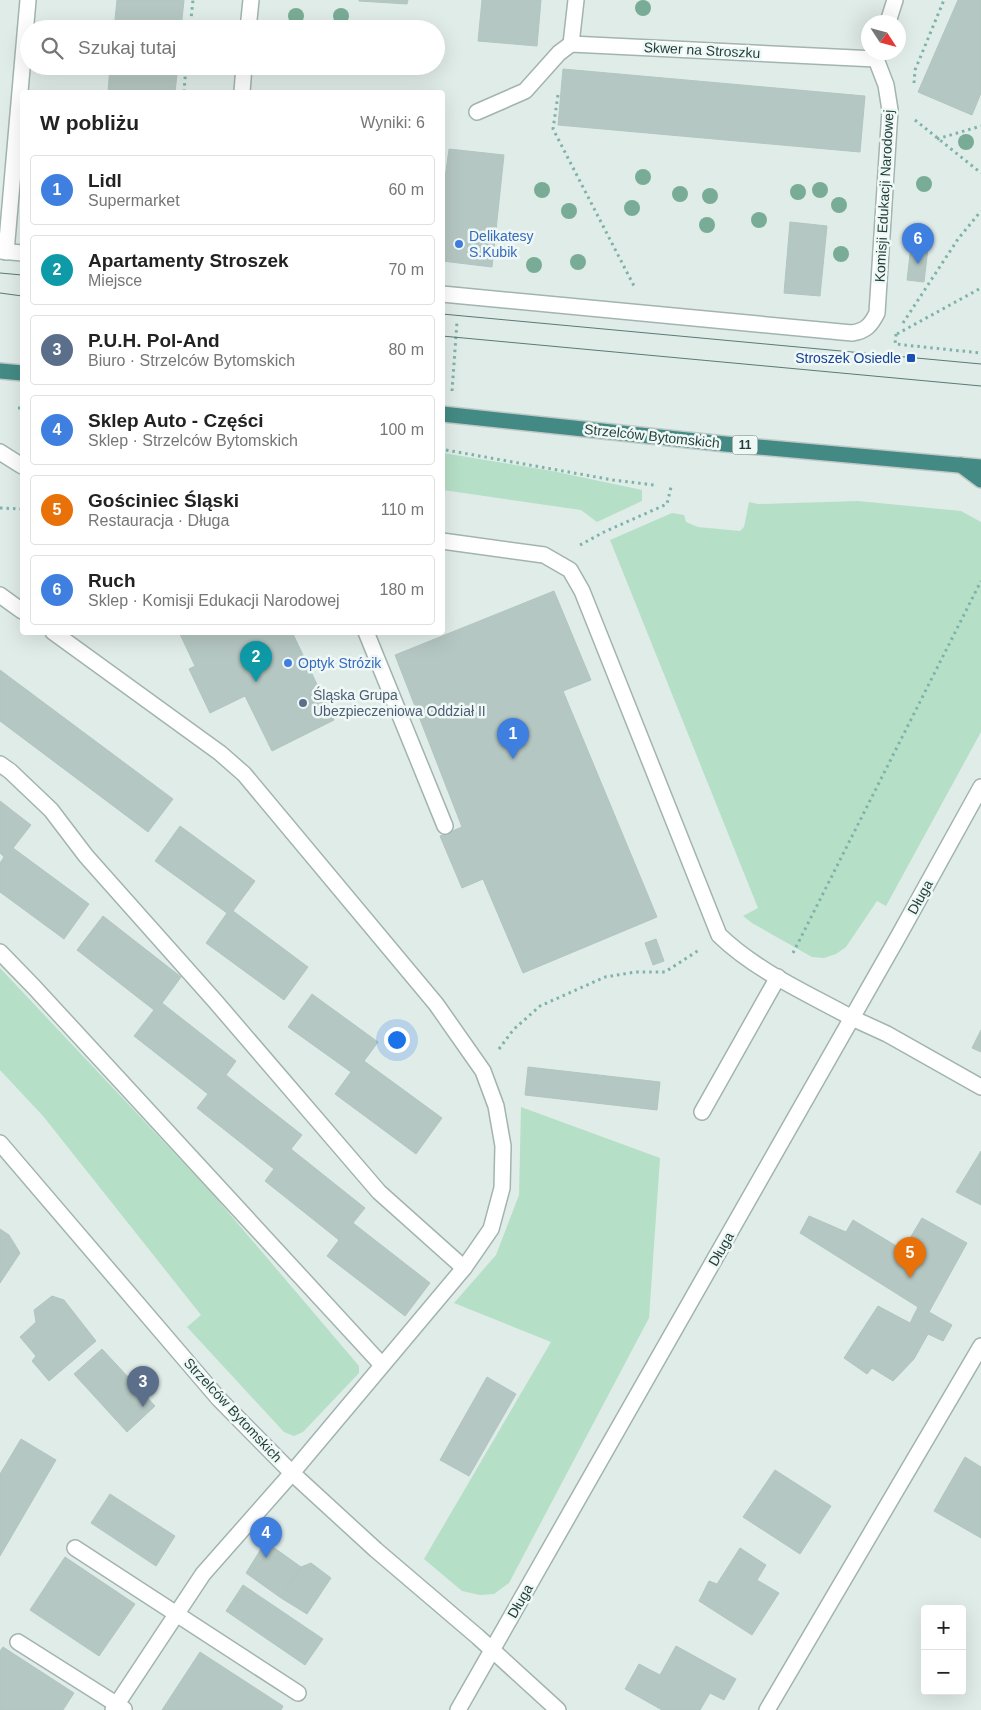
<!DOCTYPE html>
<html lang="pl">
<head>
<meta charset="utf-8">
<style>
	body { margin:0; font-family:Helvetica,sans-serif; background:#f6f6f6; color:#222 }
	.controls { position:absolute; right:15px; bottom:15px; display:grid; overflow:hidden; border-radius:5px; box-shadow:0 5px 20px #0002 }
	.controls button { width:45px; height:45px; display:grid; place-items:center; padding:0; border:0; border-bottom:1px solid #e0e0e0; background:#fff; color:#222; font:25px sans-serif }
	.compass { position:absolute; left:861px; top:15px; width:45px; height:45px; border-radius:50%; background:#fff; box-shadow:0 5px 20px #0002; rotate:126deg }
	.you { position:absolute; left:396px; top:1039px; width:18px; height:18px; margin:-12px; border:4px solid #fff; border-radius:50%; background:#1a73e8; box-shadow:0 0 0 8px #1a73e833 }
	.badge { display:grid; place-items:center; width:32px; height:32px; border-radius:50%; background:#b45309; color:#fff; font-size:16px; font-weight:700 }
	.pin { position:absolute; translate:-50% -41px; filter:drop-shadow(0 1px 2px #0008) }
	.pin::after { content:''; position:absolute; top:26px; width:18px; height:15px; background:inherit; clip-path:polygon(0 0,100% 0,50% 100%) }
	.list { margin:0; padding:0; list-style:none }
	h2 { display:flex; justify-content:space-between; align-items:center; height:65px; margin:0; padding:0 20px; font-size:21px }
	h2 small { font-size:16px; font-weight:400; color:#767676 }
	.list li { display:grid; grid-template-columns:32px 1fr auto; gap:15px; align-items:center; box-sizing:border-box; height:70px; margin:0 10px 10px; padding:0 10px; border:1px solid #e0e0e0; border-radius:5px }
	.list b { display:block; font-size:19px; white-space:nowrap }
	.list p { margin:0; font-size:16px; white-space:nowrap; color:#767676 }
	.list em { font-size:16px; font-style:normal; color:#767676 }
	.icon { flex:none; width:28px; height:28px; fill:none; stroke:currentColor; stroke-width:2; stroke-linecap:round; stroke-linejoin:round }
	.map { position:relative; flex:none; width:981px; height:1710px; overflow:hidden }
	.search { position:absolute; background:#fff; box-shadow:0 5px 20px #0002; left:20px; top:20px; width:425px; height:55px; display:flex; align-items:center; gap:12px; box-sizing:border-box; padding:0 18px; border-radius:28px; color:#767676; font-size:19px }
	.panel { position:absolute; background:#fff; box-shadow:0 5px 20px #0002; left:20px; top:90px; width:425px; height:545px; border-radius:5px }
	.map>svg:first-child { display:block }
	.green { fill:#b6dfc7 }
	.building { fill:#b5c7c2; stroke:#b1c6c1 }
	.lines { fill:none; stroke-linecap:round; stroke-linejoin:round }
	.service-casing { stroke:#a2b4b0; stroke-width:18 }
	.minor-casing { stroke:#a2b4b0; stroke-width:18 }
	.tertiary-casing { stroke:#a2b4b0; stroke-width:18 }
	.trunk-casing { stroke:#c0c9c8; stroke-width:18 }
	.path { stroke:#7db3aa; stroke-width:3; stroke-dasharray:2.5 4; stroke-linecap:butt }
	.service { stroke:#fff; stroke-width:15 }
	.minor { stroke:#fff; stroke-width:15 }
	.tertiary { stroke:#fff; stroke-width:15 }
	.trunk { stroke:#448a84; stroke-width:15 }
	.tram { stroke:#597a76; stroke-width:1 }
	.tree { fill:#79ac96 }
	.shop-dot { fill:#3f7fe0; stroke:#f0f8f6; stroke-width:2 }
	.transit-dot { fill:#1a4fb4; stroke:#f0f8f6; stroke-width:2 }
	.service-dot { fill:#5c6f8a; stroke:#f0f8f6; stroke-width:2 }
	.labels { text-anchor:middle; stroke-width:5; stroke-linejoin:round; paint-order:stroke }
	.shield { fill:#f0f8f6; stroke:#5e7672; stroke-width:1 }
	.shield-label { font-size:12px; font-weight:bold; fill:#1f3e3a }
	.street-label { font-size:14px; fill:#1f3e3a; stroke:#f0f8f6 }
	.shop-label { font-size:14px; fill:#366cbe; stroke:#f0f8f6; text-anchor:start }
	.transit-label { font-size:14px; fill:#164399; stroke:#f0f8f6; text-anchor:end }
	.service-label { font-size:14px; fill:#4e5e75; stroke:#f0f8f6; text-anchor:start }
</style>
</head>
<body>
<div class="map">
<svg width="981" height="1710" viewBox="0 0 981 1710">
	<rect width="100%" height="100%" fill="#e0ece8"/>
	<g class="green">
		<path d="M443,453L552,471L642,490V501L597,522L581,510L443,490Z"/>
		<path d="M858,501L961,511L981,522V732L886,906L877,901L846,947L836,954L824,958L812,957L752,923L743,916L758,908L610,540L672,513L684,515L686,522L698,527L740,531L744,527L749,502L758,504Z"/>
		<path d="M0,968L211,1192L359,1366V1373L303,1432L294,1436L284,1432L187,1327L201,1315L43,1116L0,1070Z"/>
		<path d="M521,1107L660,1158L649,1318L509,1583L494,1594L480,1595L462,1591L424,1559L551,1342L454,1303L496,1255L519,1195Z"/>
	</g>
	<g class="building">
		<path d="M117,0H184L181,29H114Z"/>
		<path d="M359,0H408L407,4L359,1Z"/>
		<path d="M482,0H541L537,46L478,41Z"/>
		<path d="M958,0H981V93L972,115L918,92Z"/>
		<path d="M110,66H178L175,92H108Z"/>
		<path d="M563,69L865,96L860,152L558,125Z"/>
		<path d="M449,149L504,155L492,267L442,261V200Z"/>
		<path d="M790,222L827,226L820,296L784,293Z"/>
		<path d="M911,246L928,248L924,282L907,280Z"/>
		<path d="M554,591L591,680L563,691L657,917L523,973L483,879L462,888L440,836L462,827L395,655Z"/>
		<path d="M179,632H292L334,720L272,751L245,696L210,713L189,669L195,666Z"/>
		<path d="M0,670L173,799L148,832L0,721Z"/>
		<path d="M0,801L31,825L13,848L89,904L64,939L0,892V863L4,857L0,853Z"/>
		<path d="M180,826L255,881L233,911L308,967L284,1000L206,943L227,913L155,861Z"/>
		<path d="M103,916L181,977L162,1003L236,1061L226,1075L302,1135L291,1149L365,1208L353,1223L430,1283L405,1316L327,1256L339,1240L265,1181L274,1169L197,1108L208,1094L134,1036L154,1010L77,950Z"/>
		<path d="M656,939L664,961L653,965L645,943Z"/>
		<path d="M312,994L378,1042L364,1061L442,1118L416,1154L335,1094L351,1072L288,1027Z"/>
		<path d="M981,1030V1052L972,1048Z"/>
		<path d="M528,1067L660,1082L657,1110L525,1095Z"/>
		<path d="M981,1151V1205L956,1192Z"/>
		<path d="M809,1216L846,1232L853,1220L903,1250L922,1218L967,1243L929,1312L952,1325L943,1341L928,1334L914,1359L893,1381L872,1368L867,1374L844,1358L878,1306L910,1323L918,1307L800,1233Z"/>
		<path d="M0,1229L9,1235L20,1253L0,1283Z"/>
		<path d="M52,1296L64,1300L96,1341L49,1381L32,1361L36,1356L20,1337L36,1322L34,1310Z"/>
		<path d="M102,1349L155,1406L127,1432L74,1374Z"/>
		<path d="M487,1377L516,1394L469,1476L440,1460Z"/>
		<path d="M21,1439L56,1460L0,1556V1474Z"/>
		<path d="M965,1457L981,1467V1538L934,1511Z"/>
		<path d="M775,1470L831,1506L800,1554L743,1517Z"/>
		<path d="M110,1494L175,1536L156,1566L91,1523Z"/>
		<path d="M273,1547L301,1567L281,1598L246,1573L261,1549Z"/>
		<path d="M740,1548L766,1565L757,1580L779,1593L752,1635L699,1601L709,1581L717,1584Z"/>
		<path d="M65,1557L135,1604L99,1656L30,1610Z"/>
		<path d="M311,1563L331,1578L307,1614L281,1598L301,1567Z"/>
		<path d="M243,1585L323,1639L305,1665L226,1611Z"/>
		<path d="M676,1646L736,1679L724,1700L710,1693L700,1710H662L625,1689L639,1664L660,1675Z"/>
		<path d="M3,1647L74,1693L63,1710H0V1651Z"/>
		<path d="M200,1652L283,1706L281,1710H162Z"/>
	</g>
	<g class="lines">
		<g class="service-casing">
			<g id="service">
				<path d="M477,112L525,91L559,53L571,44"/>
				<path d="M6,252L28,0"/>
				<path d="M0,452L22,466"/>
				<path d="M442,541L544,555L570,570L582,591L719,935C756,971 807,993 852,1018"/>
				<path d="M0,595L22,611"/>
				<path d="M53,632L220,753L244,774L436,1004L483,1071L496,1106L503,1146L502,1188L491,1229L464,1268L292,1473L203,1574L113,1710"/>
				<path d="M366,632L445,826"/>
				<path d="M0,764L10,771L51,810L86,856L215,1001L379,1192L464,1268"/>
				<path d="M0,952L34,987L382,1365"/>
				<path d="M702,1112L778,977"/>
				<path d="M75,1548L298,1693"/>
				<path d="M18,1642L124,1709"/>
			</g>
		</g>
		<g class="minor-casing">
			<g id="minor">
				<path d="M576,0L571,44L876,59"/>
				<path d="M888,22L895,0"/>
				<path d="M248,29L251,0"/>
				<path d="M242,92L244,66"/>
				<path d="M0,251L22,253"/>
				<path d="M442,294L852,333C866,331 871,325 877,313L890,110L886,85L876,59L878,52"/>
				<path d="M852,1018L887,1034L981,1087"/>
				<path d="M0,1143L219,1399L292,1473L376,1550L478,1637L558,1710"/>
				<path d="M767,1710L981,1346"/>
			</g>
		</g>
		<g class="tertiary-casing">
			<path id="tertiary" d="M458,1710L898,937L981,787"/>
		</g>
		<g class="trunk-casing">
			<g id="trunk">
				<path d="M0,371L22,373"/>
				<path d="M442,414L725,444L981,467"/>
				<path d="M961,465L981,480"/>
			</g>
		</g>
		<g class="path">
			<path d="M190,29L193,0"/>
			<path d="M914,83L915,70L944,0"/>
			<path d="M184,92L186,66"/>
			<path d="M558,95L553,129L634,286"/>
			<path d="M915,120L981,173"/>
			<path d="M937,139L981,126"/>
			<path d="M903,323L958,239L981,211"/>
			<path d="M896,334L895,344L981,353"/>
			<path d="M897,334L981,288"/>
			<path d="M452,391L457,322"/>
			<path d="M18,408H22"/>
			<path d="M446,450L613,480L654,485"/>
			<path d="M0,508L22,509"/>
			<path d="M580,545L604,532L667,504L671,487"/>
			<path d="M793,953L981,581"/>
			<path d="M499,1049L513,1030L540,1006L605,977L636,972H665L699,950"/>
		</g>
		<use href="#service" class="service"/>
		<use href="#minor" class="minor"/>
		<use href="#tertiary" class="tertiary"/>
		<use href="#trunk" class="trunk"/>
		<g class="tram">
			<path d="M0,273L22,275"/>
			<path d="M0,293L22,296"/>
			<path d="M442,314L981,364"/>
			<path d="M442,336L981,386"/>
		</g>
	</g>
	<g class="tree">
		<circle cx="643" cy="8" r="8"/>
		<circle cx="296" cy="16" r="8"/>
		<circle cx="341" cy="16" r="8"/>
		<circle cx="966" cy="142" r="8"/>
		<circle cx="643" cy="177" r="8"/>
		<circle cx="924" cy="184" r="8"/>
		<circle cx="542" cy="190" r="8"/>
		<circle cx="820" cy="190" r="8"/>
		<circle cx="798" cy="192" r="8"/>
		<circle cx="680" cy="194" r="8"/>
		<circle cx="710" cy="196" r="8"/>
		<circle cx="839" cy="205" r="8"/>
		<circle cx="632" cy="208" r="8"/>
		<circle cx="569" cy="211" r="8"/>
		<circle cx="759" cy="220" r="8"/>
		<circle cx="707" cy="225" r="8"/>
		<circle cx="841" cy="254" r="8"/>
		<circle cx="578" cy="262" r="8"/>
		<circle cx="534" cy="265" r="8"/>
	</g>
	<g class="shop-dot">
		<circle cx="459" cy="244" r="5"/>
		<circle cx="288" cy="663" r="5"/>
	</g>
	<rect class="transit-dot" x="906" y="353" width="10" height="10" rx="2.5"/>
	<circle class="service-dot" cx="303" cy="703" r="5"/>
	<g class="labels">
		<rect class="shield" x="732.5" y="435.5" width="25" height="19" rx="4"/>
		<g class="shield-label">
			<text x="745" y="449">11</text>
		</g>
		<g class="street-label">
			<text transform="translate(702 50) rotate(3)" y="5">Skwer na Stroszku</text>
			<text transform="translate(884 196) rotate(-87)" y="5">Komisji Edukacji Narodowej</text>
			<text transform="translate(652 436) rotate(6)" y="5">Strzelców Bytomskich</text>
			<text transform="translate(920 897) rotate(-61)" y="5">Długa</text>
			<text transform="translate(721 1249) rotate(-60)" y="5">Długa</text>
			<text transform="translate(233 1410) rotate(47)" y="5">Strzelców Bytomskich</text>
			<text transform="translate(520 1601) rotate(-60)" y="5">Długa</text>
		</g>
		<g class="shop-label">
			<text x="469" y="241">Delikatesy<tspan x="469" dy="16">S.Kubik</tspan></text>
			<text x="298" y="668">Optyk Strózik</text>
		</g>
		<g class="transit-label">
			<text x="901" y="363">Stroszek Osiedle</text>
		</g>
		<g class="service-label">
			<text x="313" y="700">Śląska Grupa<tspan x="313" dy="16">Ubezpieczeniowa Oddział II</tspan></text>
		</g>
	</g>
</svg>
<div class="controls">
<button>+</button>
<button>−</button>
</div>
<svg class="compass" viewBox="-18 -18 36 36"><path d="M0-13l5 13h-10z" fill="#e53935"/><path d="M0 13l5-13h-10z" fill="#767676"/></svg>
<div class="you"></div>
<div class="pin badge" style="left:513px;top:759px;background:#3f7fe0">1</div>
<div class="pin badge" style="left:256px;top:682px;background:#0f9aa8">2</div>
<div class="pin badge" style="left:143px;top:1407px;background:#5c6f8a">3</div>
<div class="pin badge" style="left:266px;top:1558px;background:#3f7fe0">4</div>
<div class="pin badge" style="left:910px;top:1278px;background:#e8710a">5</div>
<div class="pin badge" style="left:918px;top:264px;background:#3f7fe0">6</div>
<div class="search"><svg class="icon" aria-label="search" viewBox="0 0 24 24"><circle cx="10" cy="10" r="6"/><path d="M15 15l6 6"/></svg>Szukaj tutaj</div>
<section class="panel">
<h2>W pobliżu<small>Wyniki: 6</small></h2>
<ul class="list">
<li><span class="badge" style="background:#3f7fe0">1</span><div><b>Lidl</b><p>Supermarket</p></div><em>60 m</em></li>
<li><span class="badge" style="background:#0f9aa8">2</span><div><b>Apartamenty Stroszek</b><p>Miejsce</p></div><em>70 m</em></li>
<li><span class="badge" style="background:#5c6f8a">3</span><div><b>P.U.H. Pol-And</b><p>Biuro · Strzelców Bytomskich</p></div><em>80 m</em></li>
<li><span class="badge" style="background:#3f7fe0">4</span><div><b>Sklep Auto - Części</b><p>Sklep · Strzelców Bytomskich</p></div><em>100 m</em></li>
<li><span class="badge" style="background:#e8710a">5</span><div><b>Gościniec Śląski</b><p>Restauracja · Długa</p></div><em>110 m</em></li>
<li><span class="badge" style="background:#3f7fe0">6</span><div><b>Ruch</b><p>Sklep · Komisji Edukacji Narodowej</p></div><em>180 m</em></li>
</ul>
</section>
</div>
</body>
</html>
